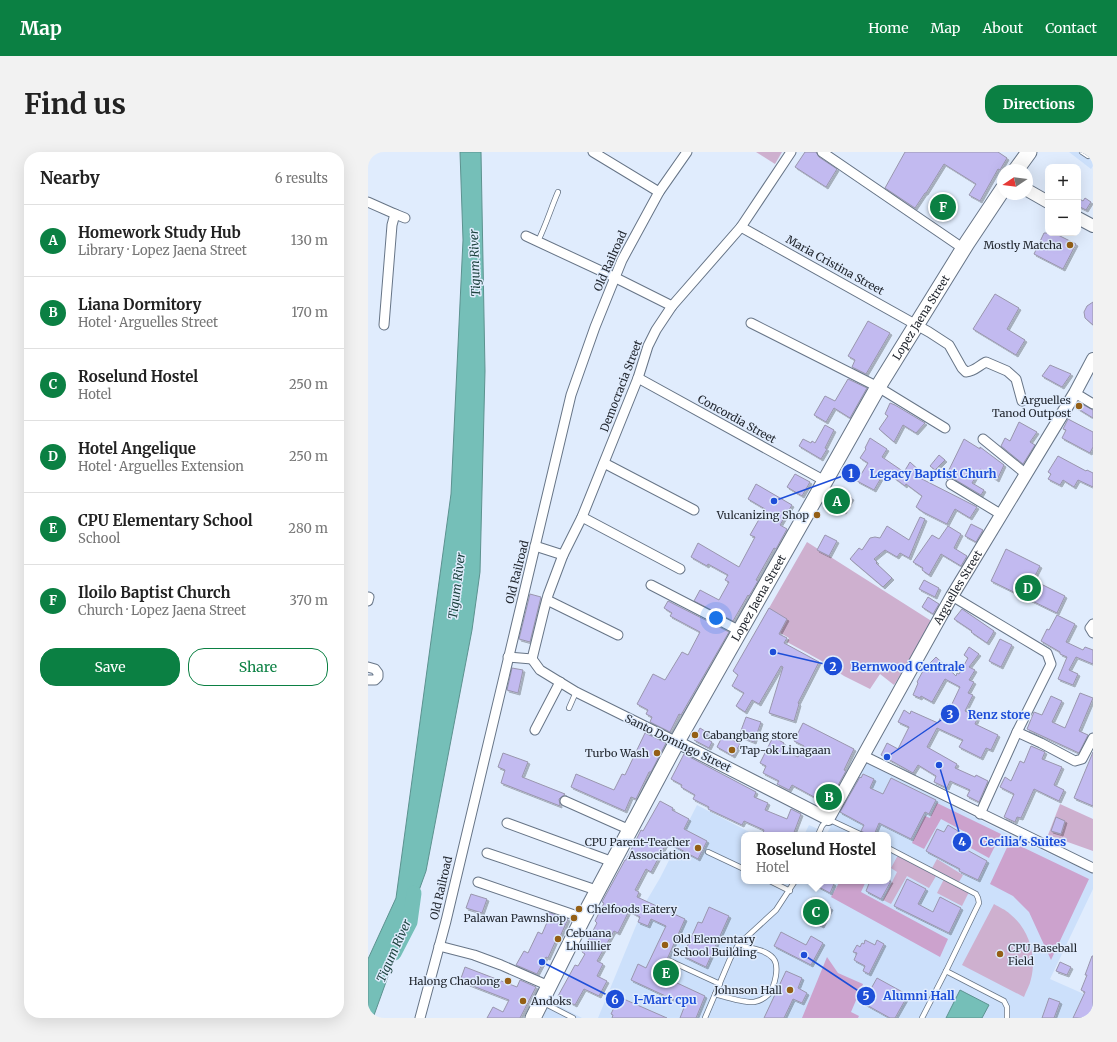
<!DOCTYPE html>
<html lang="en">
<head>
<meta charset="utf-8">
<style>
	body { margin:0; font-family:Merriweather,serif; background:#f2f2f2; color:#222 }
	.controls { position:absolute; right:12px; top:12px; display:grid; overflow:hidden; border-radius:8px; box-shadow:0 4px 16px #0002 }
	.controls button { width:36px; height:36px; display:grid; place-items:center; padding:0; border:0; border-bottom:1px solid #e0e0e0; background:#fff; color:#222; font:20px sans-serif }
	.compass { position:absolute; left:629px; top:12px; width:36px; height:36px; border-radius:50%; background:#fff; box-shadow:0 4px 16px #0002; rotate:257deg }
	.you { position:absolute; left:348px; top:466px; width:14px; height:14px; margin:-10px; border:3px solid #fff; border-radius:50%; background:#1a73e8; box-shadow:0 0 0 6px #1a73e833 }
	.badge { display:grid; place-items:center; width:26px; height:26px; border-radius:50%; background:#0b8043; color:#fff; font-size:13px; font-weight:700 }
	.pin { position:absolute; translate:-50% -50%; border:2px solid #fff; box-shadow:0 1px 4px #0006 }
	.popup { position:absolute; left:373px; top:680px; width:150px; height:52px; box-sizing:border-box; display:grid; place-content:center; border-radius:8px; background:#fff; filter:drop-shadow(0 1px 3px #0005); font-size:13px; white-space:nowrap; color:#767676 }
	.popup b { font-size:15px; color:#222 }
	.popup::after { content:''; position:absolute; left:50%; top:100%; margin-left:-8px; border:8px solid transparent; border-top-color:#fff }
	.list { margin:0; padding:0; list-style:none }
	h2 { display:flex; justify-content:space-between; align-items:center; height:52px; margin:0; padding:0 16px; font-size:17px }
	h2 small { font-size:13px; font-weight:400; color:#767676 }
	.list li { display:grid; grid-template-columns:26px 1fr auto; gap:12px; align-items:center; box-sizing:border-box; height:72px; padding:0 16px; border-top:1px solid #e0e0e0 }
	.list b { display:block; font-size:15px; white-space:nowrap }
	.list p { margin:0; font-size:13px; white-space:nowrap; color:#767676 }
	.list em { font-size:13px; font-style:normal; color:#767676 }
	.actions { display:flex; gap:8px; padding:12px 16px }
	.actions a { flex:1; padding:9px 0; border:1px solid #0b8043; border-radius:16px; text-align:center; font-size:14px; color:#0b8043 }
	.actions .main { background:#0b8043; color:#fff }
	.map { position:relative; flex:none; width:725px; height:866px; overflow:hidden; border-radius:16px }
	header { display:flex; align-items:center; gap:24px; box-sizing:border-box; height:56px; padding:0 20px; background:#0b8043; color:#fff }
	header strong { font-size:19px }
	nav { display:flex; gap:22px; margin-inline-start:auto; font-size:14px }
	.intro { display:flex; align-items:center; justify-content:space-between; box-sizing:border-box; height:96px; padding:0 24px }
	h1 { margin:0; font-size:28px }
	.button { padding:10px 18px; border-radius:16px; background:#0b8043; color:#fff; font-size:14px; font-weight:700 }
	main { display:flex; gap:24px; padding:0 24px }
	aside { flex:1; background:#fff; border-radius:16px; box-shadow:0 4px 16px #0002 }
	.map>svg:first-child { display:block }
	.built { fill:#cce0fb }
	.green { fill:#ceb0cf }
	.forest { fill:#cca2cd }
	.water { fill:#75bfb8; stroke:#5c928f }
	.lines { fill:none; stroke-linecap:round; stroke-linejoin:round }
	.river { stroke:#75bfb8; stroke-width:15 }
	.building { fill:#c2baf0; stroke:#9996ad; filter:url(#shadow) }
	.service-casing { stroke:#677587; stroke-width:6 }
	.minor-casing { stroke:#677587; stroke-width:11 }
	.tertiary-casing { stroke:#677587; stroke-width:14 }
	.primary-casing { stroke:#677587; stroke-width:17 }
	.service { stroke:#fff; stroke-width:4.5 }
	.minor { stroke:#fff; stroke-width:9 }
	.tertiary { stroke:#fff; stroke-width:12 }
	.primary { stroke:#fff; stroke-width:15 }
	.poi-dot { fill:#945f15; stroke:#e0ecfd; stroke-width:1.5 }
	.labels { text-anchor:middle; stroke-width:3; stroke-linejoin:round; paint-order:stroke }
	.poi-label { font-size:11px; fill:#232830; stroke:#e0ecfd; text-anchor:end }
	.street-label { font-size:11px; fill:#232830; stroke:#e0ecfd }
	.water-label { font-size:12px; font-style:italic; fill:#1d423e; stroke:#e0ecfd }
	.leader { fill:none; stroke:#1d4ed8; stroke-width:1.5 }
	.callout-dot { fill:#1d4ed8; stroke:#e0ecfd; stroke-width:1.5 }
	.mark-label { font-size:12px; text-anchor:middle; font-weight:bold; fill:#fff }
	.callout-label { font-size:12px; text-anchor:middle; font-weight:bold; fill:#1d4ed8; stroke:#e0ecfd; stroke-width:3; stroke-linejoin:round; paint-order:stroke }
</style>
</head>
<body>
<header>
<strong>Map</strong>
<nav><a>Home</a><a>Map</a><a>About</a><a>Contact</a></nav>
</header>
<div class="intro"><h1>Find us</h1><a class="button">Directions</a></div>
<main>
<aside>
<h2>Nearby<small>6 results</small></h2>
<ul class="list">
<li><span class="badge">A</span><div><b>Homework Study Hub</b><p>Library · Lopez Jaena Street</p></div><em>130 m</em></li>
<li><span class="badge">B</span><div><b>Liana Dormitory</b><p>Hotel · Arguelles Street</p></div><em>170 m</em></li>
<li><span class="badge">C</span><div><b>Roselund Hostel</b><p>Hotel</p></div><em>250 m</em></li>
<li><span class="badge">D</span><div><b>Hotel Angelique</b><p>Hotel · Arguelles Extension</p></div><em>250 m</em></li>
<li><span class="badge">E</span><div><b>CPU Elementary School</b><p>School</p></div><em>280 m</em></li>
<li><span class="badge">F</span><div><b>Iloilo Baptist Church</b><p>Church · Lopez Jaena Street</p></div><em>370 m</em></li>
</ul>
<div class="actions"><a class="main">Save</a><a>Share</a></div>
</aside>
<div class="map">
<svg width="725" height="866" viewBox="0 0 725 866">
	<defs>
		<filter id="shadow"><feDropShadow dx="2" dy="2" stdDeviation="0" flood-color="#0004"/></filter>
	</defs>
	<rect width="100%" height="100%" fill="#e0ecfd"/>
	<g class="built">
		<path d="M701,0H725V14L723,17Z"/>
		<path d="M499,611L638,681L725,722V737L682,827L725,846V866H230L267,776L279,748L292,726L329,653L387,683H376V729H520V683H436L441,673L459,681Z"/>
		<path d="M182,849L214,866H175Z"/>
	</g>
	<g class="green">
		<path d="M388,0H414L407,12Z"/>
		<path d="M439,390L565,470L526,533L512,522L502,537L476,524L452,508L419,490L421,486L393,470Z"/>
		<path d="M692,652L725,667V699L680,683Z"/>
		<path d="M530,703L568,724L561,736L539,724L523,752L515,748L529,720L523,716Z"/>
		<path d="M569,707L595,723L591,730L564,716Z"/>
		<path d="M576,727L601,740L594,754L569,741Z"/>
		<path d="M626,752C631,755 638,758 642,762C661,777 669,804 663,827C662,833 658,839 656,845L594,813Z"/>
	</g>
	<g class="forest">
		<path d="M569,651L633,682L621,706L601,695L590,716L583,712L599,681L573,667L556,697L544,691L557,664L562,666Z"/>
		<path d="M642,689L721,727L683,808L661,760L645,744L622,732Z"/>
		<path d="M472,729L479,731L480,729H498L493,740L580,787L572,805L463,745Z"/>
		<path d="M459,805L470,821L495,832L483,860L491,864L490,866H434Z"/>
	</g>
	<g class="water">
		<path d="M92,0H113L117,219L112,420L104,478L58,719L5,866H0V807L28,746L83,342L95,88Z"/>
		<path d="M592,838L621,853L614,866H578Z"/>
	</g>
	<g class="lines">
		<path class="river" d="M26,801L42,770L46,741"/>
	</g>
	<g class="building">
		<path d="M437,0H448L451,5L469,17L458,35L427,15Z"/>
		<path d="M537,0H630L639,6L632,18L630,17L612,49L601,43L608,32L576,12L558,41H557L547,56L517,36Z"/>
		<path d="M710,46L715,49L717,46L723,50L718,58L710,54Z"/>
		<path d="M676,81H686L708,92L695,117L666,102Z"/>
		<path d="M627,142L651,156L639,177L657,188L648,203L605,177Z"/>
		<path d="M725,150V173L717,166L716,160L719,154Z"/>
		<path d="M500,169L522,181L498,222L484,215L487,208L480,204Z"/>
		<path d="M682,213L703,222L694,235L674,224Z"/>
		<path d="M480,227L499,236L482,266L466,256L458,270L446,263L457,244L467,249Z"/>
		<path d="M710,250L725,258V266L707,255Z"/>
		<path d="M522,251L527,253L557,271L548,281L535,273L526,290L511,277L520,264L517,262Z"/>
		<path d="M700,267L725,280V295L722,301L694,286L698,278L695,277Z"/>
		<path d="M651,270L669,280L662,290L667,293L655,312L633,294L637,286L642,289Z"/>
		<path d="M457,273L466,278L457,296L459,297L453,307L431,294L435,287L443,291L444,289L447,291Z"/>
		<path d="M502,286L519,297L514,305L536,320L542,310L555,322L552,326L609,355L602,366L587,357L579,372L555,360L548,355L554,344L538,332L537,334L517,319L506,338L489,329L500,311L492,306L498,297L497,296Z"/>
		<path d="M596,287L612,297V295L636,313L629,328L612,317L604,331L616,338L613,343L586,327L583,326L579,328L577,326Z"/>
		<path d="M571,303L577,308L567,318L562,314Z"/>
		<path d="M690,304L718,319L719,318L725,321V335L710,328L706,335L695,328L692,333L680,327L683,322L680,320Z"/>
		<path d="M427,322L442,330L434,344L419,335Z"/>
		<path d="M388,332L424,353L412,373L419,377L408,397L406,396L388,428L390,429L381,444L380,443L365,469L326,449L332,438L351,448L361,430L357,428L360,423L340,412L339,414L323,405L330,391L371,415L387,385L382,383L397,357L380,347Z"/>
		<path d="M469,338L484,346L476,360L461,351Z"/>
		<path d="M552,365L557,367L541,406L532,401L529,405L517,398L506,407L509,410L508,411L524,426L515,435L482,407L491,396L494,398L502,386L507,385L512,386L519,374L541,388Z"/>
		<path d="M603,372L615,378L608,390L597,384Z"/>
		<path d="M580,374L593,382L586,396L599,404L593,414L573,402L561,423L554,418L555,416L545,410L564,383L571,387Z"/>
		<path d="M457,383L469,389L461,404L449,398Z"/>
		<path d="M638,397L672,414L665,428L697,444L689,461L623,429Z"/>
		<path d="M556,428L571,436L567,445L551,437Z"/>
		<path d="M162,442L173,445L162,490L151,487Z"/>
		<path d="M560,445L571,452L565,462L554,455Z"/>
		<path d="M300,449L361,480L313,563L311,562L302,580L282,570L284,565L278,562L280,558L269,552L285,522L297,528L314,500L320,503L332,480L302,464L304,461L296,456Z"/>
		<path d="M401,456L419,467L411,482L419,486L416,491L451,510L430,551L431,552L426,569L401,561L415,515L413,514L391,552L384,548L377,560L368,554L376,541L364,534L370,523L365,519Z"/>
		<path d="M594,457L626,479L624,483L619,491L603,480L604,479L586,467Z"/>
		<path d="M689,463L707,472L698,490L715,498L717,495L725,498V512L708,505L701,518L710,522L705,533L690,527L699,505L692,502V500L673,489L679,477L681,478Z"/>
		<path d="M632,487L644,493L633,515L621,509Z"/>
		<path d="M601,495L611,502L601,515L607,518L601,528L606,530L600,541L605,543L597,559L610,565L607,572L630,583L623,598L618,596L613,606L591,595L595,588L569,576L559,595L589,612L587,616L607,625L608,623L620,629L611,650L599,644L602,638L582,629L579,636L566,630L568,624L550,613L545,621L513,603L519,591L530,597L541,575L530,570L536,558L542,562L543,559L570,571L579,552L583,554L592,535L577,527L564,550L553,544L552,546L545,543L550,531L549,530L556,517L568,505L588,524L589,521L591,522L600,506L596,503Z"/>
		<path d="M144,516L155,518L150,541L139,538Z"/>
		<path d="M712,541L725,546L711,579L720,583L711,601L659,577L666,560L674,563L683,544L694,549L684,570L697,576Z"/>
		<path d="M378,565L393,570L386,590L371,584Z"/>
		<path d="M435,571L486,597L476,618L478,619L459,653L447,648L448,646L424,633L421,638L409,632L411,629L395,621L398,614L392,611L405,585L416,591L413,597L430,605L436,594L426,589Z"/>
		<path d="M332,576L340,581L337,586L344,590L341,596L326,588Z"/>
		<path d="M277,581L298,591L283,620H281L268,647L263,645L257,659L203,635L208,622L246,638L254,622L257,623Z"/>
		<path d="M355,583L372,592L365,604L349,595Z"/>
		<path d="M663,594L677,600L674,607L694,615L686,633L696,638L691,649L666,637L653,666L649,665L647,670L636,665L646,642L632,635L637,625L643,629L652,609L656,611Z"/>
		<path d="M725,600V654L706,646Z"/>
		<path d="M135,601L160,610L154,625L197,642L191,647L192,654L133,631L137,618L130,615Z"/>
		<path d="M316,602L388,640L386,645L400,651L397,658L419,667L423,657L433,662L425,683H394L396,678L376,669L374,673L340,657L341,655L325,647L327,643L313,635L314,633L303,627Z"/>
		<path d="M495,622L506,627L502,636L515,642L523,626L568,648L561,662L557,660L543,687L511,671L506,683H501L493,679L496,673L472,660L492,625L493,626Z"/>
		<path d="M292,649L305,656L304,658L321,667L316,677L339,689L330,707L299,690L283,720L278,717L267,738L271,740L269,745L317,767L292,823L337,844L328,866H312L317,853L263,828L270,812L278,816L298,774L283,767L280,774L270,770L272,765L261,759L250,781L246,779L229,809L235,812L229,824L239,829L231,844L216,837L207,853L190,844L207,813L210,814L217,802L214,800L229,771L227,769L236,751L234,750L257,708H258L273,678L275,679Z"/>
		<path d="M688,665L697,669L693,682L683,679Z"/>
		<path d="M580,673L590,679L587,687L592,690L590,693L619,709L610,728L591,719L592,717L558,699L569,677L576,680Z"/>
		<path d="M539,727L558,737L550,752L565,760L572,745L593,756L581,781L526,754Z"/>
		<path d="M452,729H461L466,732L462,741L449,734Z"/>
		<path d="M502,729H523L513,747L498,739Z"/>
		<path d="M103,742L119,747L114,761L98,756Z"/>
		<path d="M443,746L463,756L454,774L434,764Z"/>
		<path d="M341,755L361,764L338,815L315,804L330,770L334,771Z"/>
		<path d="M180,760L200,767L190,789L188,788L180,806L178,805L169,822L148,813L156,799L160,801L170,780L174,782L180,768L178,767Z"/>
		<path d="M413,780L438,793L443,784L455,791L443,813L406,794Z"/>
		<path d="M497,788L507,793L509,788L516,792L501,822L495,819L497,814L486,808L489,801L485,800L489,793L492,795L494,791L496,792Z"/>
		<path d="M724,804H725V866H705L717,840L713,838L719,823H717Z"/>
		<path d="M692,810L703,815L699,823L688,819Z"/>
		<path d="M97,815L149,835L152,828L168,835L152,866H119L125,855L135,860L141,848L92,829Z"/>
		<path d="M418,819L434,826L430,836L439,841L434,851L425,847L416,866H396Z"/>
		<path d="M509,826L540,843L527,866H522L495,851Z"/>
		<path d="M251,845L299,866H244L245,863L243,862Z"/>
		<path d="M681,846L692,850L686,866H674Z"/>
	</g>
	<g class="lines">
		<g class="service-casing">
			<g id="service">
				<path d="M714,0L720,4L723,0"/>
				<path d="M170,89C178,73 183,56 190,40"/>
				<path d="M201,556L208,540"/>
				<path d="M450,683L454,674L460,667L494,683"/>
				<path d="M520,696L608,742L610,746L611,751L578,819L554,866"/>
				<path d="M340,700L376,717"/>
				<path d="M402,729L422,739"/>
				<path d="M302,809L352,832"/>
				<path d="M578,819L636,849L639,855V866"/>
				<path d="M347,842C358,845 376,851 386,850C391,849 397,846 400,843C407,835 412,814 405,806C397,797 381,796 370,793"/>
				<path d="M174,850L205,866"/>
				<path d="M337,866L362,807L370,793L408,758L427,729"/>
			</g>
		</g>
		<g class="minor-casing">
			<g id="minor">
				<path d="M225,0L291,40"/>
				<path d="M454,0L596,97"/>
				<path d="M0,50L27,62L24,73L16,173"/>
				<path d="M27,62L37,66"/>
				<path d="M373,75L561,180L581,193L594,216L598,220C607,219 610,214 618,210L639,219L648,227L654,249"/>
				<path d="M158,84L246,125L304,154"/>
				<path d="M383,171L510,235L577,276"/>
				<path d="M270,226L457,329"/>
				<path d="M707,241L725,252"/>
				<path d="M615,287L658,322"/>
				<path d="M236,311L326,358"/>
				<path d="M583,332L634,363"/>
				<path d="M214,365L312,417"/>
				<path d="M167,394L195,403"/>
				<path d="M283,433L372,479"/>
				<path d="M584,444L679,501L683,512L649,580L612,662"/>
				<path d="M179,448L250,483"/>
				<path d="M0,449L1,445"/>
				<path d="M725,472L722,476L725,481"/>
				<path d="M140,505L164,507"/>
				<path d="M164,507L176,458L180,443L195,403L214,365L270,226L280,194L288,178L304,154L373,75L423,0"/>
				<path d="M164,507L172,518L208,540L309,590"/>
				<path d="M0,515L7,517L10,521V525L7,528H0"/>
				<path d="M167,578L192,530"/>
				<path d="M649,580L673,591L707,609L714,607L725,586"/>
				<path d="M496,604L725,716"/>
				<path d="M197,649L262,678"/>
				<path d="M139,671L245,710"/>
				<path d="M119,701L231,739"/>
				<path d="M110,730L215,766"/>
				<path d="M71,794L106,803L133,813L181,834"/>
				<path d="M52,866L78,769L203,243L227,175L254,108L291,40L319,0"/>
			</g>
		</g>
		<g class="tertiary-casing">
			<g id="tertiary">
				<path d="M659,38L680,50"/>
				<path d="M710,66L725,74"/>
				<path id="s1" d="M309,590L460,667L584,444L707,241L725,207"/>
			</g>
		</g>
		<g class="primary-casing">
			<g id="primary">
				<path d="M648,18L661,0"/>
				<path id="s2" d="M165,866L215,766L311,586L457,329L510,235L599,91L635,37"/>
			</g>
		</g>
		<use href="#service" class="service"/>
		<use href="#minor" class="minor"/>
		<use href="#tertiary" class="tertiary"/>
		<use href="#primary" class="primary"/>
	</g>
	<g class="poi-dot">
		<circle cx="702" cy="93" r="4"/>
		<circle cx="711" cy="254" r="4"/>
		<circle cx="449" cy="363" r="4"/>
		<circle cx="327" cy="583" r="4"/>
		<circle cx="364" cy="598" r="4"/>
		<circle cx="289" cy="601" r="4"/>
		<circle cx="330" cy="696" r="4"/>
		<circle cx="211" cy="757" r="4"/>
		<circle cx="206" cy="766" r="4"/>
		<circle cx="190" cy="787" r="4"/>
		<circle cx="297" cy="793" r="4"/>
		<circle cx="632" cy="802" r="4"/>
		<circle cx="140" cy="829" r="4"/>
		<circle cx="422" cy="838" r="4"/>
		<circle cx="155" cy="849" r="4"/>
	</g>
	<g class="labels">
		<g class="poi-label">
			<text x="694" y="97">Mostly Matcha</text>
			<text x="703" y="252">Arguelles<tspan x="703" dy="13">Tanod Outpost</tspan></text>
			<text x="441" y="367">Vulcanizing Shop</text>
			<text x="335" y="587" text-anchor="start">Cabangbang store</text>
			<text x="372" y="602" text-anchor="start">Tap-ok Linagaan</text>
			<text x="281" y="605">Turbo Wash</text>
			<text x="322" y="694">CPU Parent-Teacher<tspan x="322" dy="13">Association</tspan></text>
			<text x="219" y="761" text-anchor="start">Chelfoods Eatery</text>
			<text x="198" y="770">Palawan Pawnshop</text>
			<text x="198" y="785" text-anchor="start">Cebuana<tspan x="198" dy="13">Lhuillier</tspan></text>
			<text x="305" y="791" text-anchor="start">Old Elementary<tspan x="305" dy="13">School Building</tspan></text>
			<text x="640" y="800" text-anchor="start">CPU Baseball<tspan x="640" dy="13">Field</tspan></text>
			<text x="132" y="833">Halong Chaolong</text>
			<text x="414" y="842">Johnson Hall</text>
			<text x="163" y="853" text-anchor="start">Andoks</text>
		</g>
		<g class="street-label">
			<text transform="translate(242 109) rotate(-66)" y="4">Old Railroad</text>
			<text transform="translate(467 113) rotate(29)" y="4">Maria Cristina Street</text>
			<text dy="4" stroke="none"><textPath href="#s2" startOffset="801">Lopez Jaena Street</textPath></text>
			<text transform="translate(253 234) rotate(-69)" y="4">Democracia Street</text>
			<text transform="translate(369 267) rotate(29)" y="4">Concordia Street</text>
			<text transform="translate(149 420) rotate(-76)" y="4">Old Railroad</text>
			<text dy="4" stroke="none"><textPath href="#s1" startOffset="435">Arguelles Street</textPath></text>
			<text dy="4" stroke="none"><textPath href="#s2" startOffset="477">Lopez Jaena Street</textPath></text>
			<text transform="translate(310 591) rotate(26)" y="4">Santo Domingo Street</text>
			<text transform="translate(73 736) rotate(-77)" y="4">Old Railroad</text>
		</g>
		<g class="water-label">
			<text transform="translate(107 111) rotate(-92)" y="4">Tigum River</text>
			<text transform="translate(89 434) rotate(-83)" y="4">Tigum River</text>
			<text transform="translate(26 799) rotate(-66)" y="4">Tigum River</text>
		</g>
	</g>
	<path class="leader" d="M406 349L483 321M405 500L465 514M519 605L582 562M571 613L594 690M436 803L498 844M174 810L247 847"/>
	<g class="callout-dot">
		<circle cx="406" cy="349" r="4"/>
		<circle cx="405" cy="500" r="4"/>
		<circle cx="519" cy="605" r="4"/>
		<circle cx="571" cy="613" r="4"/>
		<circle cx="436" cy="803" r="4"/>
		<circle cx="174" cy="810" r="4"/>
		<circle cx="483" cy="321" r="10"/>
		<circle cx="465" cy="514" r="10"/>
		<circle cx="582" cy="562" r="10"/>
		<circle cx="594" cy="690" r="10"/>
		<circle cx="498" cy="844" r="10"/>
		<circle cx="247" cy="847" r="10"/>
	</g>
	<g class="mark-label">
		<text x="483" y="326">1</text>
		<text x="465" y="519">2</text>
		<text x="582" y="567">3</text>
		<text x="594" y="694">4</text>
		<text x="498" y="848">5</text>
		<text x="247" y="852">6</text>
	</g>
	<g class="callout-label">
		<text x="565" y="326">Legacy Baptist Churh</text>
		<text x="540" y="519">Bernwood Centrale</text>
		<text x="631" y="567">Renz store</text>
		<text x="655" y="694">Cecilia's Suites</text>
		<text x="551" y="848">Alumni Hall</text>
		<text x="297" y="852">I-Mart cpu</text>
	</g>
</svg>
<div class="controls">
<button>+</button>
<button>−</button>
</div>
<svg class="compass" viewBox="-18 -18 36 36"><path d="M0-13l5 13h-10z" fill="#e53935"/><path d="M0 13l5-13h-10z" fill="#767676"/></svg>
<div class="you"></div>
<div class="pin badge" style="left:469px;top:349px">A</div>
<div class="pin badge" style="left:461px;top:645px">B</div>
<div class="pin badge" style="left:448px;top:760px">C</div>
<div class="popup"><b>Roselund Hostel</b>Hotel</div>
<div class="pin badge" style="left:660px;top:436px">D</div>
<div class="pin badge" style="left:298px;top:821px">E</div>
<div class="pin badge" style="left:575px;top:55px">F</div>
</div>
</main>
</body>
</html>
